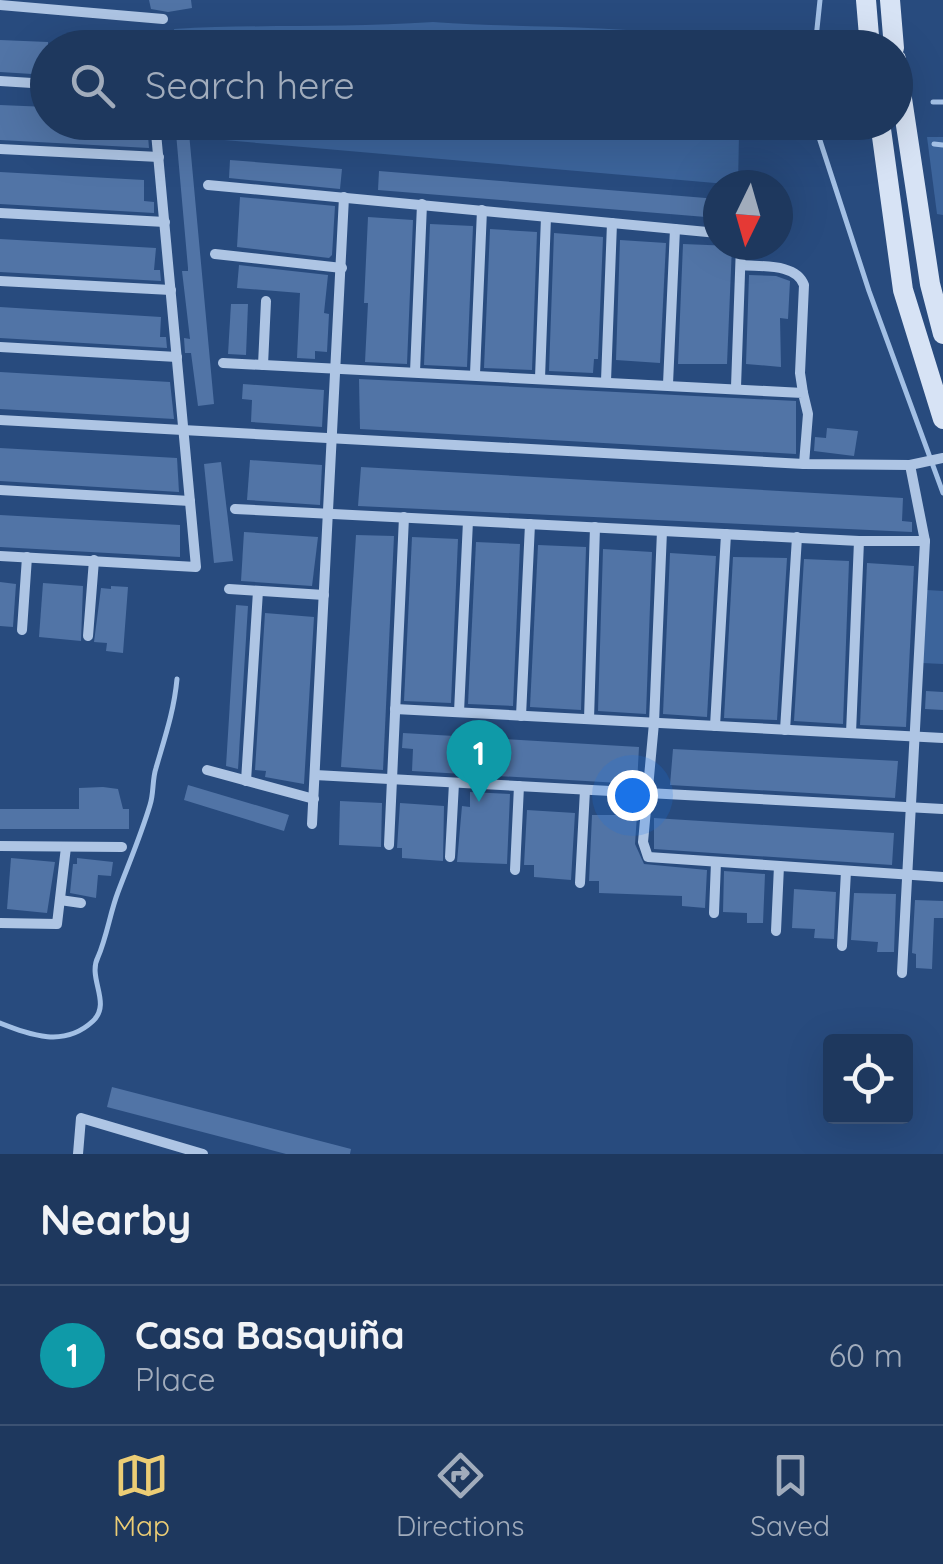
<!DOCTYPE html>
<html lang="en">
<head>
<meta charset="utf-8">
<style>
	body { margin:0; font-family:Quicksand,sans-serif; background:#263f64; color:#f1f3f6 }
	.controls { position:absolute; right:30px; bottom:30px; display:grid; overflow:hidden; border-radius:10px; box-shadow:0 10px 40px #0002 }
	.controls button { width:90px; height:90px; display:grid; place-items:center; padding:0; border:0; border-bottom:2px solid #3c5273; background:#1e385e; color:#f1f3f6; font:50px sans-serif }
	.compass { position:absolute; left:703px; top:170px; width:90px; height:90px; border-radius:50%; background:#1e385e; box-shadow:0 10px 40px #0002; rotate:185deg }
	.you { position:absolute; left:632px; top:795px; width:35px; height:35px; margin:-25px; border:8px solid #fff; border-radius:50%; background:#1a73e8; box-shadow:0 0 0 15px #1a73e833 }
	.badge { display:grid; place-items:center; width:65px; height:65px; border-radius:50%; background:#eccd75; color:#fff; font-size:32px; font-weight:700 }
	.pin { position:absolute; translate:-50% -82px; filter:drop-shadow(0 2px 5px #0008) }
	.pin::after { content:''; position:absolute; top:52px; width:35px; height:30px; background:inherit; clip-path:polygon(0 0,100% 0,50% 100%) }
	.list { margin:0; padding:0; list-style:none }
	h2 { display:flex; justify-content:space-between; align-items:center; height:130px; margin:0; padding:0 40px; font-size:42px }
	h2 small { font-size:32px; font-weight:400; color:#a1acbc }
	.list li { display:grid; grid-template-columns:65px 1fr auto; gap:30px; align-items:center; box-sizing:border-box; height:140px; padding:0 40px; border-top:2px solid #3c5273 }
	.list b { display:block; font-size:38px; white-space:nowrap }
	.list p { margin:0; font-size:32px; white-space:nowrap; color:#a1acbc }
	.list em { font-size:32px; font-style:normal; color:#a1acbc }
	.icon { flex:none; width:55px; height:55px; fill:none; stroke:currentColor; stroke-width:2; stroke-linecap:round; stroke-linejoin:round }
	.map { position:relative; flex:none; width:943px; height:1154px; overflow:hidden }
	.search { position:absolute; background:#1e385e; box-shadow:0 10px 40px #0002; left:30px; right:30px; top:30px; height:110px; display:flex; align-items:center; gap:25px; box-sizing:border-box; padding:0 35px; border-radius:55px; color:#a1acbc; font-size:38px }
	.sheet { height:270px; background:#1e385e }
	nav { display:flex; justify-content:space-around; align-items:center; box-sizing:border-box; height:140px; border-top:2px solid #3c5273; background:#1e385e; font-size:28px; color:#a1acbc }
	nav a { display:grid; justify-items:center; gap:5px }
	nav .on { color:#eccd75 }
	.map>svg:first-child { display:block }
	.green { fill:#3c649b }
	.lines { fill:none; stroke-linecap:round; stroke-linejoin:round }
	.stream { stroke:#a3c0e5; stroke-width:5 }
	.building { fill:#5174a6 }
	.minor { stroke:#aec5e4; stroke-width:10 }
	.secondary { stroke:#d7e3f5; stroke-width:20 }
</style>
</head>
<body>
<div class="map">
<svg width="943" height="1154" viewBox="0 0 943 1154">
	<rect width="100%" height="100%" fill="#284b7e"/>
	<g class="green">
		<path d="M433,22C519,28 606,25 691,36L692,47L177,48L174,29C260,24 346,28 433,22Z"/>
		<path d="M188,123H684L685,131L739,134L738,185L189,137Z"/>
		<path d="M927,137H943V215L937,214Z"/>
		<path d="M927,590L943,591V664L922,663Z"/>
	</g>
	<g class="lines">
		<g class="stream">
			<path d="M815,48L820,0"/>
			<path d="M933,102H943"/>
			<path d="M814,122L869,291L943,493"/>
			<path d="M934,144L943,145"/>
			<path d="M0,1023C31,1035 64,1048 93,1021C112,1003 87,978 98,957C107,936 110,913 118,892C129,863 141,835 150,805C154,793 152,780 156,768C165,737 174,711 177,679"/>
		</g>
	</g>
	<g class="building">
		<path d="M149,0H191L192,8L168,12L151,9Z"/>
		<path d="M0,40L48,42V75L0,72Z"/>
		<path d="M0,105L48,107V122H141L140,136H148L149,148L0,140Z"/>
		<path d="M175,122H188L214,404L198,406L191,353H185L184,338L190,339L182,271H188V268Z"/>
		<path d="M230,160L342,169L340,189L229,178Z"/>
		<path d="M379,171L718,199V218L378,190Z"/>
		<path d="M0,172L144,180V201L154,202V213L0,204Z"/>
		<path d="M240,197L335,206L332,255L329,258L237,247Z"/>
		<path d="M368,217L413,220L407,364L365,362L368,303H364Z"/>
		<path d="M430,224L473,226L467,367L424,365Z"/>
		<path d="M490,229L537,232L532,370L484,368Z"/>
		<path d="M554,233L603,237L598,359H594L593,373L549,371Z"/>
		<path d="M0,239L156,248L154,270H160L161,281L0,272Z"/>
		<path d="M620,240L666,243L660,363L616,360Z"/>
		<path d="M683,244L732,246L727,364H678Z"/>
		<path d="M239,265L328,275L324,313L329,314L327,352L315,351V359L297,358L300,293L237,288Z"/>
		<path d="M749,275L776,276L790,281L788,319L780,318L781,367L746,364Z"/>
		<path d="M231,304H248L246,355L228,354Z"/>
		<path d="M0,307L161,317L160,337H166L167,348L0,338Z"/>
		<path d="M0,372L170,382L174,419L0,409Z"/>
		<path d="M359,379L796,401V454L360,429Z"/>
		<path d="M243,384L324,390L322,427L251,422L252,400L242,399Z"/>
		<path d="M827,428L858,431L854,456L814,451L815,437L826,438Z"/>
		<path d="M0,448L177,458L179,492L0,481Z"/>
		<path d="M250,460L322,465L320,505L247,500Z"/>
		<path d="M221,462L233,561L214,563L204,464Z"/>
		<path d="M361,467L903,498L902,521L912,522V532L358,506Z"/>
		<path d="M0,515L180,525V557L0,547Z"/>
		<path d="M244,532L318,537L312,586L241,581Z"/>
		<path d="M356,535L394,536L383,770L341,767Z"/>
		<path d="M412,537L458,539L451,703L404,701Z"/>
		<path d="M476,542L520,544L513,706L468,704Z"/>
		<path d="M538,545L586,547L581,710L530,707Z"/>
		<path d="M603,549L652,552L646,714L598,711Z"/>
		<path d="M670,553L716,556L707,717L663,714Z"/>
		<path d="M733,557L787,558L777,720L724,718Z"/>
		<path d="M804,559L849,561L843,724L794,721Z"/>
		<path d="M867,563L914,566L906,727L860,725Z"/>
		<path d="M0,582L16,584L13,627L0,626Z"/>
		<path d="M43,583L83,586L81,641L39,637Z"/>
		<path d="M111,586L128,587L123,653L106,651L107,643L94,642L101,588L111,589Z"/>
		<path d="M236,605L248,606L238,769L226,766Z"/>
		<path d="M265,613L314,617L304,784L265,777L266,771L255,770Z"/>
		<path d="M926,691L943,692V710L925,709Z"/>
		<path d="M403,733L639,747L637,784L412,771L413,749L402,748Z"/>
		<path d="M673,749L898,761L895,798L670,785Z"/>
		<path d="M188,785L289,815L284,831L184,800Z"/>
		<path d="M103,787L118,789L123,809H129V829H0V809H79V788Z"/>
		<path d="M470,792L510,794L507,864L457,862L462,806L470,807Z"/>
		<path d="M340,801L382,803L381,847L339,845Z"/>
		<path d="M400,803L444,806L443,861L402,858V848H397Z"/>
		<path d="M527,810L575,813L571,880L534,877V865H524Z"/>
		<path d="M592,815H637L635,844L644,864L707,870L705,908L682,906V896L599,893V881H589Z"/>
		<path d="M654,818L894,833L892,865L654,849Z"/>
		<path d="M11,858L55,862L47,913L7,909Z"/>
		<path d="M77,858L113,862L111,876L98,875L96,898L70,893L73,864H77Z"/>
		<path d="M724,871L765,874L763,923H747V913L723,912Z"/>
		<path d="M794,889L836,892L834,939L814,938L815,929L792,928Z"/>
		<path d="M854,893L896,894L894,952H877L878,942L851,940Z"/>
		<path d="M915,900L943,901V918H934L932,969L916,968V954L912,953Z"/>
		<path d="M112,1087L351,1149L350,1154H286L107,1107Z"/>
	</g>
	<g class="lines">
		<g class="minor">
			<path d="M0,5L163,19"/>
			<path d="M0,81L48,84"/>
			<path d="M0,149L159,157"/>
			<path d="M208,185L718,233"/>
			<path d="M0,213L165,222"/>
			<path d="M215,254L342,268"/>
			<path d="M741,265C761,267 796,263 804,285L800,373L803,393"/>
			<path d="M0,281L171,290"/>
			<path d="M0,347L177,357"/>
			<path d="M223,363L803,393L808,414L804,464"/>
			<path d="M263,365L266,301"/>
			<path d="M415,372L422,204"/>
			<path d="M475,374L482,210"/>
			<path d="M540,378L546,217"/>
			<path d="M606,381L612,223"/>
			<path d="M668,384L675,229"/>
			<path d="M736,387L741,245"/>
			<path d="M0,420L804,464L910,465L925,541L902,973"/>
			<path d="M910,465L943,458"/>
			<path d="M0,490L190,501"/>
			<path d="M235,509L859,541H925"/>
			<path d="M662,531L654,723L643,842L648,857L943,877"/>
			<path d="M0,556L196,567L155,122"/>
			<path d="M229,589L324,595"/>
			<path d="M22,630L27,557"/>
			<path d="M88,636L94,560"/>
			<path d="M395,709L943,738"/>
			<path d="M459,712L468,521"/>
			<path d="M521,716L530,524"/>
			<path d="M589,719L595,527"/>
			<path d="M715,726L726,534"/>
			<path d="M785,730L797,537"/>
			<path d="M851,733L859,541"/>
			<path d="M207,770L314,799"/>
			<path d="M315,775L943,809"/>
			<path d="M246,781L258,591"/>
			<path d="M312,824L344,197"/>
			<path d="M389,845L404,517"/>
			<path d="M0,846L122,847"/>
			<path d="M450,857L454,783"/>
			<path d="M515,870L519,786"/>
			<path d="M580,883L585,790"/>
			<path d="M60,900L81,903"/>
			<path d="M714,913L716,862"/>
			<path d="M0,923L57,924L66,847"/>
			<path d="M776,931L779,866"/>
			<path d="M842,946L846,871"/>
			<path d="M78,1154L81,1118L203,1154"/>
		</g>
		<g class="secondary">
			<path d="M866,0L870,48"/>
			<path d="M890,0L894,48"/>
			<path d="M896,59L930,284L943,334"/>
			<path d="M880,122L903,290L943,419"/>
		</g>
	</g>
</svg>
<div class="controls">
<button><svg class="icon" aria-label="locate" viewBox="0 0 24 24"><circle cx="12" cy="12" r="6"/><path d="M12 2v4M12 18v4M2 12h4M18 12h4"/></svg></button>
</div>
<svg class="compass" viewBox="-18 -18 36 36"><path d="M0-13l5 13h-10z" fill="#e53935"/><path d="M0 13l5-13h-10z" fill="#a1acbc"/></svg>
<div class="you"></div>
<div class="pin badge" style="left:479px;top:802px;background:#0f9aa8">1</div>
<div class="search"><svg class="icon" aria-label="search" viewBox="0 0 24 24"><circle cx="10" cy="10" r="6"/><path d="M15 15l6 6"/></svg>Search here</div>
</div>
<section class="sheet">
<h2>Nearby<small></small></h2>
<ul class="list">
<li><span class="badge" style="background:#0f9aa8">1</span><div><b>Casa Basquiña</b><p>Place</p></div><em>60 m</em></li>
</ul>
</section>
<nav>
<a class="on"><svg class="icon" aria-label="map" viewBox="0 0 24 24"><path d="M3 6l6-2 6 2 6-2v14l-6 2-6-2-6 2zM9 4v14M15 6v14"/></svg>Map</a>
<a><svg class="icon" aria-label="directions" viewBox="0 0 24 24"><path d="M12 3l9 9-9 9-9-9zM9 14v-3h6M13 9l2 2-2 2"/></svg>Directions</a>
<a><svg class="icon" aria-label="saved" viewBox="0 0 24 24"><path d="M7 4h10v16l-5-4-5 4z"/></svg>Saved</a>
</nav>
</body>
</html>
